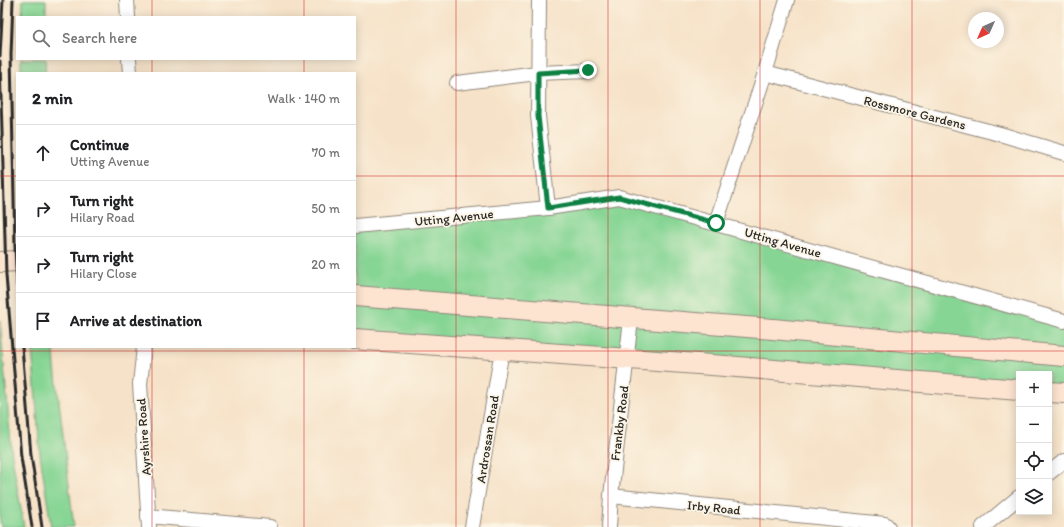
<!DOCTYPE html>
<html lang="en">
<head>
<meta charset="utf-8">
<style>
	body { margin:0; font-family:Itim,sans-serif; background:#f6f6f6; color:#202124 }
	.controls { position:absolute; right:12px; bottom:12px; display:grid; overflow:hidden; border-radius:0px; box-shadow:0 2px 10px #0003 }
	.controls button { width:36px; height:36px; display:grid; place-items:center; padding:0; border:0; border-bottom:1px solid #e0e0e0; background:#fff; color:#202124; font:20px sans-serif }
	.compass { position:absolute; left:968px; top:12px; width:36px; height:36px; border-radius:50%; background:#fff; box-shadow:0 2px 10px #0003; rotate:225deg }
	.stop { position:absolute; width:12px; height:12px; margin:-9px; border:3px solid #0b8043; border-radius:50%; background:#fff }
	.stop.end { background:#0b8043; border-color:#fff; box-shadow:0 1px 4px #0008 }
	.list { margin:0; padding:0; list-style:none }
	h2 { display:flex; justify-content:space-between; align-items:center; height:52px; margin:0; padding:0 16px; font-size:17px }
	h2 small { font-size:13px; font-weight:400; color:#757577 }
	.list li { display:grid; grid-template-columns:26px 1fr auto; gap:12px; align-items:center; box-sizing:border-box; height:56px; padding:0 16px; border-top:1px solid #e0e0e0 }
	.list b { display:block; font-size:15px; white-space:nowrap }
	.list p { margin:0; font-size:13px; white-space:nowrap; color:#757577 }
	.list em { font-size:13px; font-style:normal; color:#757577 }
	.icon { flex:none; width:22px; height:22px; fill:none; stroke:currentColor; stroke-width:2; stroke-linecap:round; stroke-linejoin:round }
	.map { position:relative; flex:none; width:1064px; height:527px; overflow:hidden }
	.search { position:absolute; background:#fff; box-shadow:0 2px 10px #0003; left:16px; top:16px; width:340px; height:44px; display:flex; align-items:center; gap:10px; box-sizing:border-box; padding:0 14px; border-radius:0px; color:#757577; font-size:15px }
	.panel { position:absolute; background:#fff; box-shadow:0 2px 10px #0003; left:16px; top:72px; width:340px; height:276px; border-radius:0px }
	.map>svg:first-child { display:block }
	.green { fill:#86d594; stroke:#588060 }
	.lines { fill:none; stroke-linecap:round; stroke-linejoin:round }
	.street-casing { stroke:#90867a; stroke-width:16 }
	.secondary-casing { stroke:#90867a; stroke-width:22 }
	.street { stroke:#fff; stroke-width:14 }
	.secondary { stroke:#fde4d1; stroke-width:20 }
	.rail { stroke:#2b2b2b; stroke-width:3 }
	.route { stroke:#0b8043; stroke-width:5 }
	.grid { fill:none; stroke:#d62828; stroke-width:1; stroke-opacity:0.55 }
	.labels { text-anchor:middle; stroke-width:3.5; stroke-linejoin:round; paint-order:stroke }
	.street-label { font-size:13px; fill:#2b2b2b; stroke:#fcf5e5 }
</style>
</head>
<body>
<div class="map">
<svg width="1064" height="527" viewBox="0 0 1064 527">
	<rect width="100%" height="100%" fill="#fcf5e5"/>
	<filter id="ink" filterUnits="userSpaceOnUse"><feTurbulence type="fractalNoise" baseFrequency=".025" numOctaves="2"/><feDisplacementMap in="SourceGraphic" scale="8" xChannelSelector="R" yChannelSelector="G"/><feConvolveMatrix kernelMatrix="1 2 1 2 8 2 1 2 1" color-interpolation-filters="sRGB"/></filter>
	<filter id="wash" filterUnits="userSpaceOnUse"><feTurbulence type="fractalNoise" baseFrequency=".012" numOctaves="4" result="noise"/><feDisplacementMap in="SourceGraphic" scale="16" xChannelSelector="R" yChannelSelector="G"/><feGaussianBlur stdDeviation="0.9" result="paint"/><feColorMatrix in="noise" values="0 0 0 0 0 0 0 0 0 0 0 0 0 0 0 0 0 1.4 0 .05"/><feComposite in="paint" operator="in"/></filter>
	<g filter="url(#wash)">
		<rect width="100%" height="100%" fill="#f6e2c8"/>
		<g class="green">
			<path d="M23,0H46V17H22Z"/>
			<path d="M21,59H46L45,73H21Z"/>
			<path d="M619,197L1064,321V393L1049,392V374H1019V390L355,339V227Z"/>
			<path d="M0,320L12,456L24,527H1L0,522Z"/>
			<path d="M32,347H54L55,367L74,527H51L40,454Z"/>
		</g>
	</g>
	<g filter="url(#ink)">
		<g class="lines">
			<g class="street-casing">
				<g id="street">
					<path d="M127,0L128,17"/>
					<path d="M539,0L538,116L548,208"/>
					<path d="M787,0L765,73L1000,134L1064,153"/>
					<path d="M129,59L130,73"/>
					<path d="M457,83L537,73L588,71"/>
					<path d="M716,223L765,73"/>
					<path d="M355,226L548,208L619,197L1064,321"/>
					<path d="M144,347L140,384L149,527"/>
					<path d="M1049,473L1064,461"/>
					<path d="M611,496L885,524L888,527"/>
					<path d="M148,516L270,527"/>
					<path d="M472,527L502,350"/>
					<path d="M609,527L611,496L631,319"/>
					<path d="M983,527L1019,497"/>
				</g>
			</g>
			<g class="secondary-casing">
				<g id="secondary">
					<path d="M0,262L17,261"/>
					<path d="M355,296L773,329L1064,356"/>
					<path d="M355,339L725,366L1019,390"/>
					<path d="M1049,392L1064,393"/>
				</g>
			</g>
			<use href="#street" class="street"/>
			<use href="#secondary" class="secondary"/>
			<g class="rail">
				<path d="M13,0L11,55L15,247L17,286"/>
				<path d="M0,56L3,0"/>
				<path d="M0,61L6,275L21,457L32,527"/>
				<path d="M22,347L31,455L42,527"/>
			</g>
		</g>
	</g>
	<g class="lines" filter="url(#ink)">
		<path class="route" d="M588,70L538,73V116L548,208L619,197L716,223"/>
	</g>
	<path class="grid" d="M152,0V17M304,0V17M456,0V527M608,0V527M760,0V527M912,0V527M152,59V73M304,59V73M0,176H17M355,176H1064M152,347V527M304,347V527M0,351H1064"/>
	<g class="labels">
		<g class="street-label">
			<text transform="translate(915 112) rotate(14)" y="5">Rossmore Gardens</text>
			<text transform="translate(454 217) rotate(-6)" y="5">Utting Avenue</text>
			<text transform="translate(783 242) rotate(16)" y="5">Utting Avenue</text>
			<text transform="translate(619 423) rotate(-83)" y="5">Frankby Road</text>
			<text transform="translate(143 437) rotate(-94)" y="5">Ayrshire Road</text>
			<text transform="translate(487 439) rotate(-81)" y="5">Ardrossan Road</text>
			<text transform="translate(714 507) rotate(6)" y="5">Irby Road</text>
		</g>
	</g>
</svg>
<div class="controls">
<button>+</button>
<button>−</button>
<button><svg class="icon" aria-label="locate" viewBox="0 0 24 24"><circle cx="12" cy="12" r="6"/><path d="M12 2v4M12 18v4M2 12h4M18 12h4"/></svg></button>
<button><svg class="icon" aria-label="layers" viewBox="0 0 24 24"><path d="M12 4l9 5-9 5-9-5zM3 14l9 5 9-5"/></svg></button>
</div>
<svg class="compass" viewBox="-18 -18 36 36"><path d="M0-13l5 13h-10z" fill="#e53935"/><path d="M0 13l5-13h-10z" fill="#757577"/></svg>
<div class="stop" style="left:716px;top:223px"></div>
<div class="stop end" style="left:588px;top:70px"></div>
<div class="search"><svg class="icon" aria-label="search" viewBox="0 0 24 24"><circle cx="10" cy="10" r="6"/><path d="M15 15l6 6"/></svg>Search here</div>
<section class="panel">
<h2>2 min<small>Walk · 140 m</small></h2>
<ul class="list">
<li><svg class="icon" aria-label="ahead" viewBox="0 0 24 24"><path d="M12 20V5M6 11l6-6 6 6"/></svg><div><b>Continue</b><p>Utting Avenue</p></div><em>70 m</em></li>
<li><svg class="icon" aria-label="right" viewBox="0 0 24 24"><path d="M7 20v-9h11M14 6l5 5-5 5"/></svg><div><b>Turn right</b><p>Hilary Road</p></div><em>50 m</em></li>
<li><svg class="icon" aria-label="right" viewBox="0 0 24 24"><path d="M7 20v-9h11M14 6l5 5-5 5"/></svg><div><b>Turn right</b><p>Hilary Close</p></div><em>20 m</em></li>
<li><svg class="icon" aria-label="arrive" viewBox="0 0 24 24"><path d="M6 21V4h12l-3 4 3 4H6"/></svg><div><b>Arrive at destination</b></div></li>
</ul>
</section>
</div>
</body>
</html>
